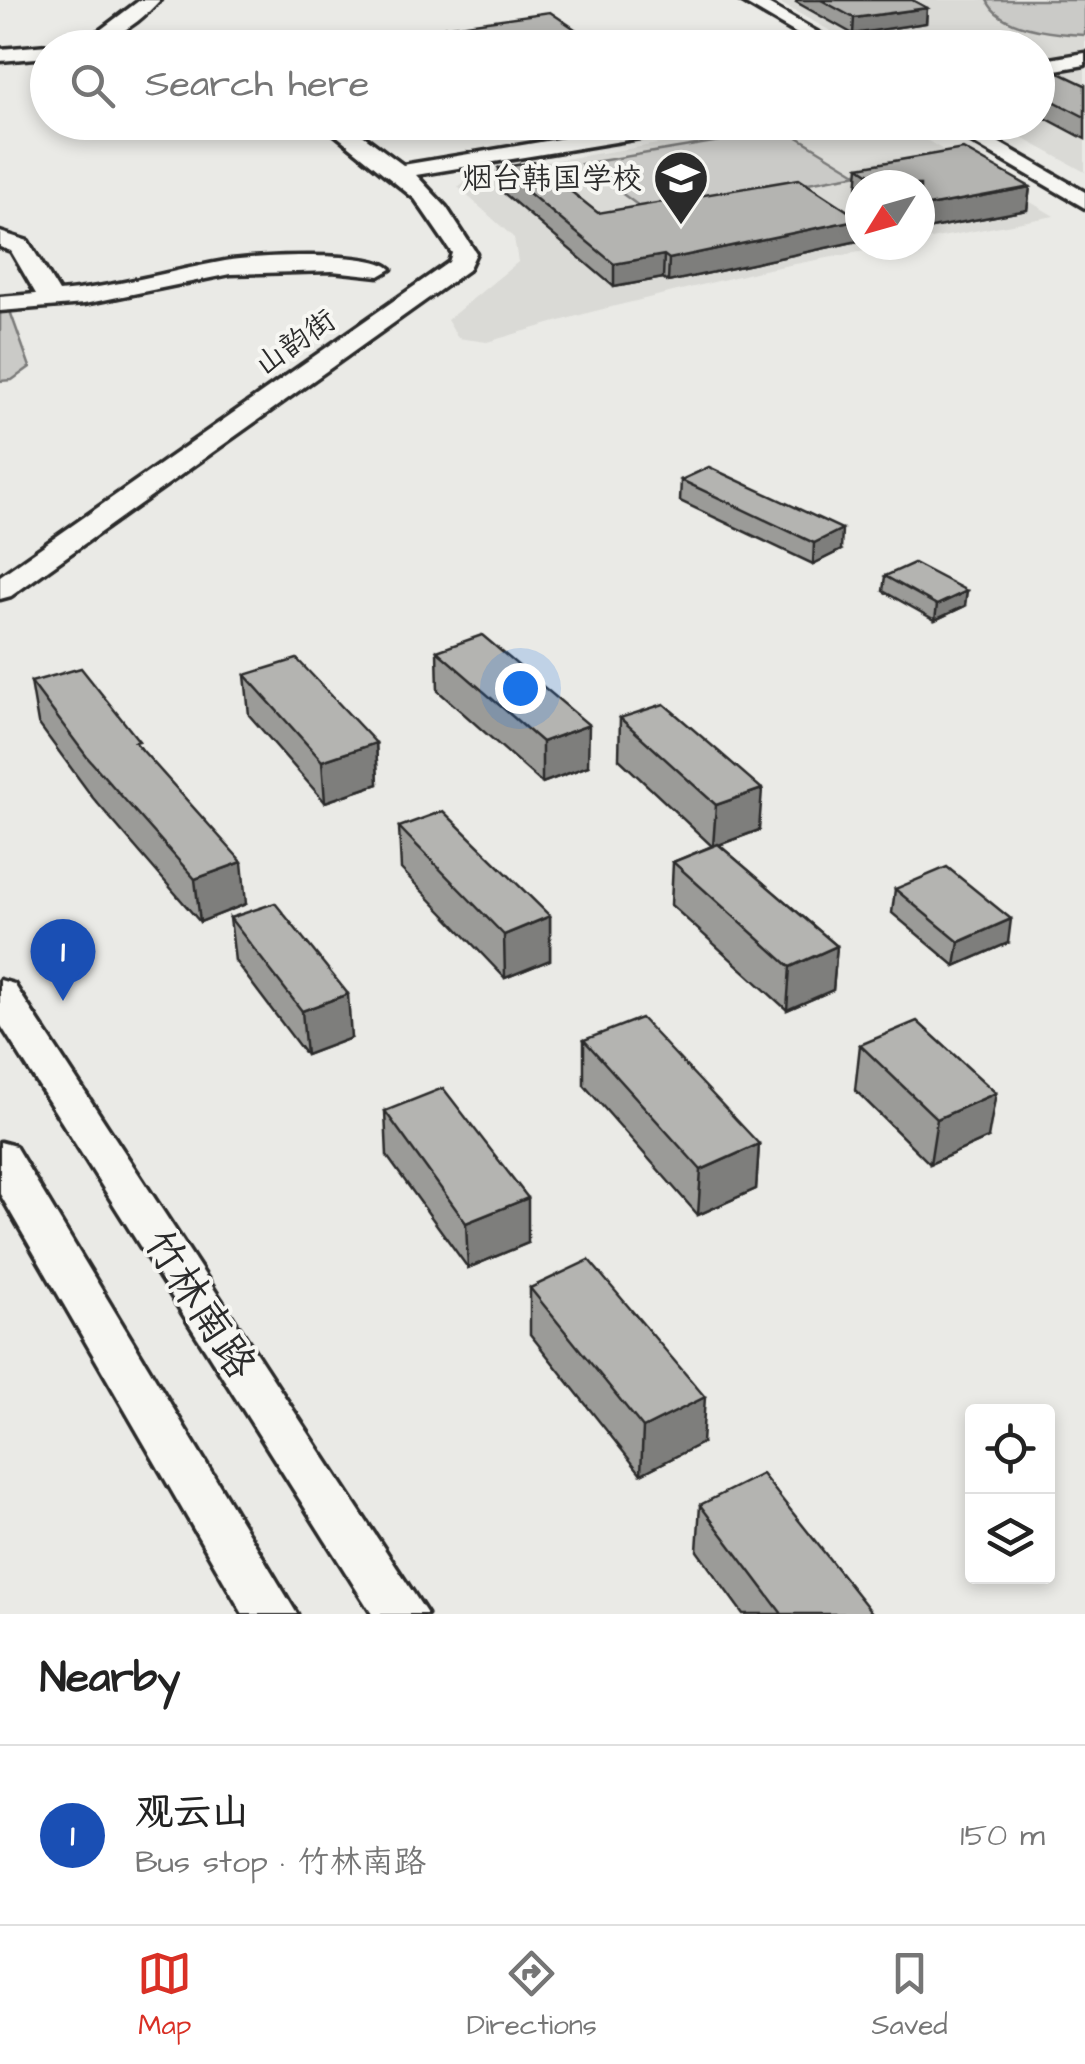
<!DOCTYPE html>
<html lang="en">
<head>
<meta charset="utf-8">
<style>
	body { margin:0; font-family:"Architects Daughter","LXGW WenKai TC",sans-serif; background:#f2f2f2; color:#222 }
	.controls { position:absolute; right:30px; bottom:30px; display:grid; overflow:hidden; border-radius:10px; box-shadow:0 5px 15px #0003 }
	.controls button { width:90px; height:90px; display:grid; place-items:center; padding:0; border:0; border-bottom:2px solid #e0e0e0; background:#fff; color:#222; font:50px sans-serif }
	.compass { position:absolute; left:845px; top:170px; width:90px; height:90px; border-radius:50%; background:#fff; box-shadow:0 5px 15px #0003; rotate:233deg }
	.you { position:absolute; left:520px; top:688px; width:35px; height:35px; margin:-25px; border:8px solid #fff; border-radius:50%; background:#1a73e8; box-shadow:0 0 0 15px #1a73e833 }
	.badge { display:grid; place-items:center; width:65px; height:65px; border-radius:50%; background:#d93025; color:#fff; font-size:32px; font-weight:700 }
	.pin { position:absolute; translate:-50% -82px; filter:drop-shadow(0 2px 5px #0008) }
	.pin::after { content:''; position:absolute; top:52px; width:35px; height:30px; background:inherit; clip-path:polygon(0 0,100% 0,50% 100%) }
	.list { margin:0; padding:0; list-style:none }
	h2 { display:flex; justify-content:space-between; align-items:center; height:130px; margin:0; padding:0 40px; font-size:42px }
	h2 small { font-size:32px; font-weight:400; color:#767676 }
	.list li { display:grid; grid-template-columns:65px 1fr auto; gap:30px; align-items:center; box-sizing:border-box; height:180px; padding:0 40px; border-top:2px solid #e0e0e0 }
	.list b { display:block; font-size:38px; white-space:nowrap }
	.list p { margin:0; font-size:32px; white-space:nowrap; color:#767676 }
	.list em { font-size:32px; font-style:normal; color:#767676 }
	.icon { flex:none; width:55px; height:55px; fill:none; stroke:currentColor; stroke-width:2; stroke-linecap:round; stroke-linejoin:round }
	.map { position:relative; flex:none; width:1085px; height:1614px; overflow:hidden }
	.search { position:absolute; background:#fff; box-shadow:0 5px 15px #0003; left:30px; right:30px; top:30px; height:110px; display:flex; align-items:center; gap:25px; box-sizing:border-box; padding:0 35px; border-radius:55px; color:#767676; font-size:38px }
	.sheet { height:310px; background:#fff }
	nav { display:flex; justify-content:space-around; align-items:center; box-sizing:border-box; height:140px; border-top:2px solid #e0e0e0; background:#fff; font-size:28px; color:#767676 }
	nav a { display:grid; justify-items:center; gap:5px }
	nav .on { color:#d93025 }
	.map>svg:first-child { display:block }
	.built { fill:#dadad6 }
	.green { fill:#cacac7; stroke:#7a7a79; stroke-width:2.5 }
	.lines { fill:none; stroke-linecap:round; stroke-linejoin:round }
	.minor-casing { stroke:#2b2b2b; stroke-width:7 }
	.minor { fill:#f6f6f2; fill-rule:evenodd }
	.wall { fill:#9b9b98; stroke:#2b2b2b; stroke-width:2.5 }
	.shaded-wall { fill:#7e7e7c; stroke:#2b2b2b; stroke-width:2.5 }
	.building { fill:#b4b4b1; stroke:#2b2b2b; stroke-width:2.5 }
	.labels { text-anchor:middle; stroke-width:8; stroke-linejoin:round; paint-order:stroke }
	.far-poi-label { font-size:30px; fill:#2b2b2b; stroke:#f6f6f2; text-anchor:end }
	.far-street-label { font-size:30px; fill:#2b2b2b; stroke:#f6f6f2 }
	.near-street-label { font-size:42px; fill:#2b2b2b; stroke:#f6f6f2 }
</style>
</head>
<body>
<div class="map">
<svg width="1085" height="1614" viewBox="0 0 1085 1614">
	<rect width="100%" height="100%" fill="#eaeae6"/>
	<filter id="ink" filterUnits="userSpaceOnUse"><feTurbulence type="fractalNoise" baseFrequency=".01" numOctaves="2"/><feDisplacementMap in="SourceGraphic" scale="20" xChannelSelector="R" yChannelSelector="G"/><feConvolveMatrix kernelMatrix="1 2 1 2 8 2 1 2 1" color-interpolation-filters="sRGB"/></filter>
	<g filter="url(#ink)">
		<g class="built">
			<path d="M789,0H1085V172L995,123L1038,122V48L860,47L778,2Z"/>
			<path d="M789,123H898L1054,216L920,241V185H860V245H897L763,270L591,312L487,342L458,338L447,320L518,262L514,238L458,187L476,173Z"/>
		</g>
		<g class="green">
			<path d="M987,0H1085V35C1057,34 999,30 987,0Z"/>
			<path d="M786,130L858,174L647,212L582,164Z"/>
			<path d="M0,306L10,311L30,367L12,380L0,381Z"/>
		</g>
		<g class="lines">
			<g class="minor-casing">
				<g id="minor">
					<path d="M140,0H160C131,32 100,48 57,48L99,31Z"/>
					<path d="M739,0H761L845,48H821Z"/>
					<path d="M48,45L55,48H48V57L0,61V49Z"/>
					<path d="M1085,53V65L1038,73V61Z"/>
					<path d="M320,122H345L403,165L660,122H710L700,128L416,175L446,207L476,253L468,270L11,596L0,599V576L449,262L452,253L415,199Z"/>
					<path d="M937,122H963L1085,192V208Z"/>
					<path d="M0,232L28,241L59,292C115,287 170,271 225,261C253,256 373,250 391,269L379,276L332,271L230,274L84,304L0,311V297L36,294L11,251L0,247Z"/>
					<path d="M0,980L14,984L427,1614H372L0,1024Z"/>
					<path d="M0,1142L15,1146L297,1614H243L0,1194Z"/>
				</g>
			</g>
			<use href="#minor" class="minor"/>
		</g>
		<g class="wall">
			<path d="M797,0H912L927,8L926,23L853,34L796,2Z"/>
			<path d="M445,27L603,48L445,47Z"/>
			<path d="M1038,70L1085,85V139L1038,114Z"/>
			<path d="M859,167L1030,187L1027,210L921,230L920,185H860V192L857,190Z"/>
			<path d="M499,168L598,213L858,241L668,282L663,278L614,287L499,189Z"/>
			<path d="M681,480L841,550L813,564L680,501Z"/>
			<path d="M885,576L965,606L935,620L883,591Z"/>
			<path d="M437,651L588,766L542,783L438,691Z"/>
			<path d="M245,675L376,743L378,784L325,802L249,715Z"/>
			<path d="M31,682L140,747L246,904L200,922L93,798L38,723Z"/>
			<path d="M620,718L759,830L719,845L837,946L833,990L787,1010L671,905L673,862L712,846L619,759Z"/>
			<path d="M399,827L550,916V960L505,978L401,869Z"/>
			<path d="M895,889L1008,943L955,966L892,913Z"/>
			<path d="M230,918L351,1038L306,1055L235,961Z"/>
			<path d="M584,1040L759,1144L756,1189L698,1215L584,1085Z"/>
			<path d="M860,1045L988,1138L930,1164L855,1090Z"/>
			<path d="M385,1111L528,1243L468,1268L387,1156Z"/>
			<path d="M530,1288L702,1443L641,1474L530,1334Z"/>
			<path d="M700,1505L873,1614H743L697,1551Z"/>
		</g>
		<g class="shaded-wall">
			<path d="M927,8L926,23L853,34L854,18Z"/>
			<path d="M1030,187L1027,210L921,230L923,207Z"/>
			<path d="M860,219L858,241L668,282L669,259Z"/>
			<path d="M664,255L663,278L614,287V264Z"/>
			<path d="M842,529L841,550L813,564L814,543Z"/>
			<path d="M967,591L965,606L935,620L937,605Z"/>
			<path d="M589,725L588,766L542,783V742Z"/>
			<path d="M376,743L378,784L325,802L322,761Z"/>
			<path d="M762,789L759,830L713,847L716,805Z"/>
			<path d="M242,862L246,904L200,922L195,879Z"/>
			<path d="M550,916V960L505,978L504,935Z"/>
			<path d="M1011,919L1008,943L955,966L959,942Z"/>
			<path d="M837,946L833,990L787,1010L790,967Z"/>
			<path d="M348,994L351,1038L306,1055L302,1011Z"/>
			<path d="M996,1093L988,1138L930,1164L937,1119Z"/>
			<path d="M759,1144L756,1189L698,1215L701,1170Z"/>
			<path d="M528,1198V1243L468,1268L466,1223Z"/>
			<path d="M705,1397L702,1443L641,1474L643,1428Z"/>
		</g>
		<g class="building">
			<path d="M821,0H912L927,8L854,18Z"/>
			<path d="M550,12L603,48H473L445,27Z"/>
			<path d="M1049,68L1085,85V117L1038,93V70Z"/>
			<path d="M963,149L1030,187L923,207L920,205V185H887L859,167Z"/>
			<path d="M534,162L598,213L799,179L860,219L669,259L664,255L614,264L499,168Z"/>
			<path d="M709,467L842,529L814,543L681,480Z"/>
			<path d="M914,563L967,591L937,605L885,576Z"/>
			<path d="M482,635L589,725L542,742L437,651Z"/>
			<path d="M297,659L376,743L322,761L245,675Z"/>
			<path d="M81,668L139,741L135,742L242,862L195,879L87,757L31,682Z"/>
			<path d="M664,704L762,789L716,805L620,718Z"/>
			<path d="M443,811L550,916L504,935L399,827Z"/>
			<path d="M718,844L837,946L790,967L673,862Z"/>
			<path d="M947,867L1011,919L959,942L895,889Z"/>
			<path d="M275,903L348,994L302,1011L230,918Z"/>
			<path d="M641,1018L759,1144L701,1170L584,1040Z"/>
			<path d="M917,1021L996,1093L937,1119L860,1045Z"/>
			<path d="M443,1088L528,1198L466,1223L385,1111Z"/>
			<path d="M589,1260L705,1397L643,1428L530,1288Z"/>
			<path d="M762,1474L873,1614H782L700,1505Z"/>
		</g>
	</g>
	<defs>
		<g id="school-pin" transform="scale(2.875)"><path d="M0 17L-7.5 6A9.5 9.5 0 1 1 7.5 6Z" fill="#2b2b2b" stroke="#f6f6f2"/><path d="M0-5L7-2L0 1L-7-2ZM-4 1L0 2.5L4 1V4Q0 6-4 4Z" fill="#fff"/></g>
	</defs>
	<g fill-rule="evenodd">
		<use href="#school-pin" x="681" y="178"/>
	</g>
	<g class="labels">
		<g class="far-poi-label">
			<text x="642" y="188">烟台韩国学校</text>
		</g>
		<g class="far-street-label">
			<text transform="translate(295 342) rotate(-35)" y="10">山韵街</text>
		</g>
		<g class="near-street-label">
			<text transform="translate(201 1303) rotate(57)" y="15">竹林南路</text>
		</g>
	</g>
</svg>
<div class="controls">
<button><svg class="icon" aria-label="locate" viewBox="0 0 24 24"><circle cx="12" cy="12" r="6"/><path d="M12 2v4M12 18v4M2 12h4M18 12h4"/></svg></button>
<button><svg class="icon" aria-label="layers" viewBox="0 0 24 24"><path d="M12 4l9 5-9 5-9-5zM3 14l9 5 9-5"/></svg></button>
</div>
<svg class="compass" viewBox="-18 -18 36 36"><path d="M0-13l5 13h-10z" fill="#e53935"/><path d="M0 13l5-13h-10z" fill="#767676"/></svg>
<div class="you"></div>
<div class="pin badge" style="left:63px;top:1001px;background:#1a4fb4">1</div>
<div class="search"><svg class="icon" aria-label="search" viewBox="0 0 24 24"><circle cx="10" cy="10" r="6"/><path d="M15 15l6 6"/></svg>Search here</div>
</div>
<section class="sheet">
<h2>Nearby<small></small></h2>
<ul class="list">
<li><span class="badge" style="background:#1a4fb4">1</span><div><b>观云山</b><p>Bus stop · 竹林南路</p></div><em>150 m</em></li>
</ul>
</section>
<nav>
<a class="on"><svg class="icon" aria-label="map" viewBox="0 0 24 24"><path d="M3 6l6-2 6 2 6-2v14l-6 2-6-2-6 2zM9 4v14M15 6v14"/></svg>Map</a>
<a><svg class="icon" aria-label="directions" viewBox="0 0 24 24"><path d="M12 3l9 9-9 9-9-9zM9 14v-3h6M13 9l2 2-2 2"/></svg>Directions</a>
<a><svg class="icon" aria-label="saved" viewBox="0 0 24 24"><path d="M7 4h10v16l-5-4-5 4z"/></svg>Saved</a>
</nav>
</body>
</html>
